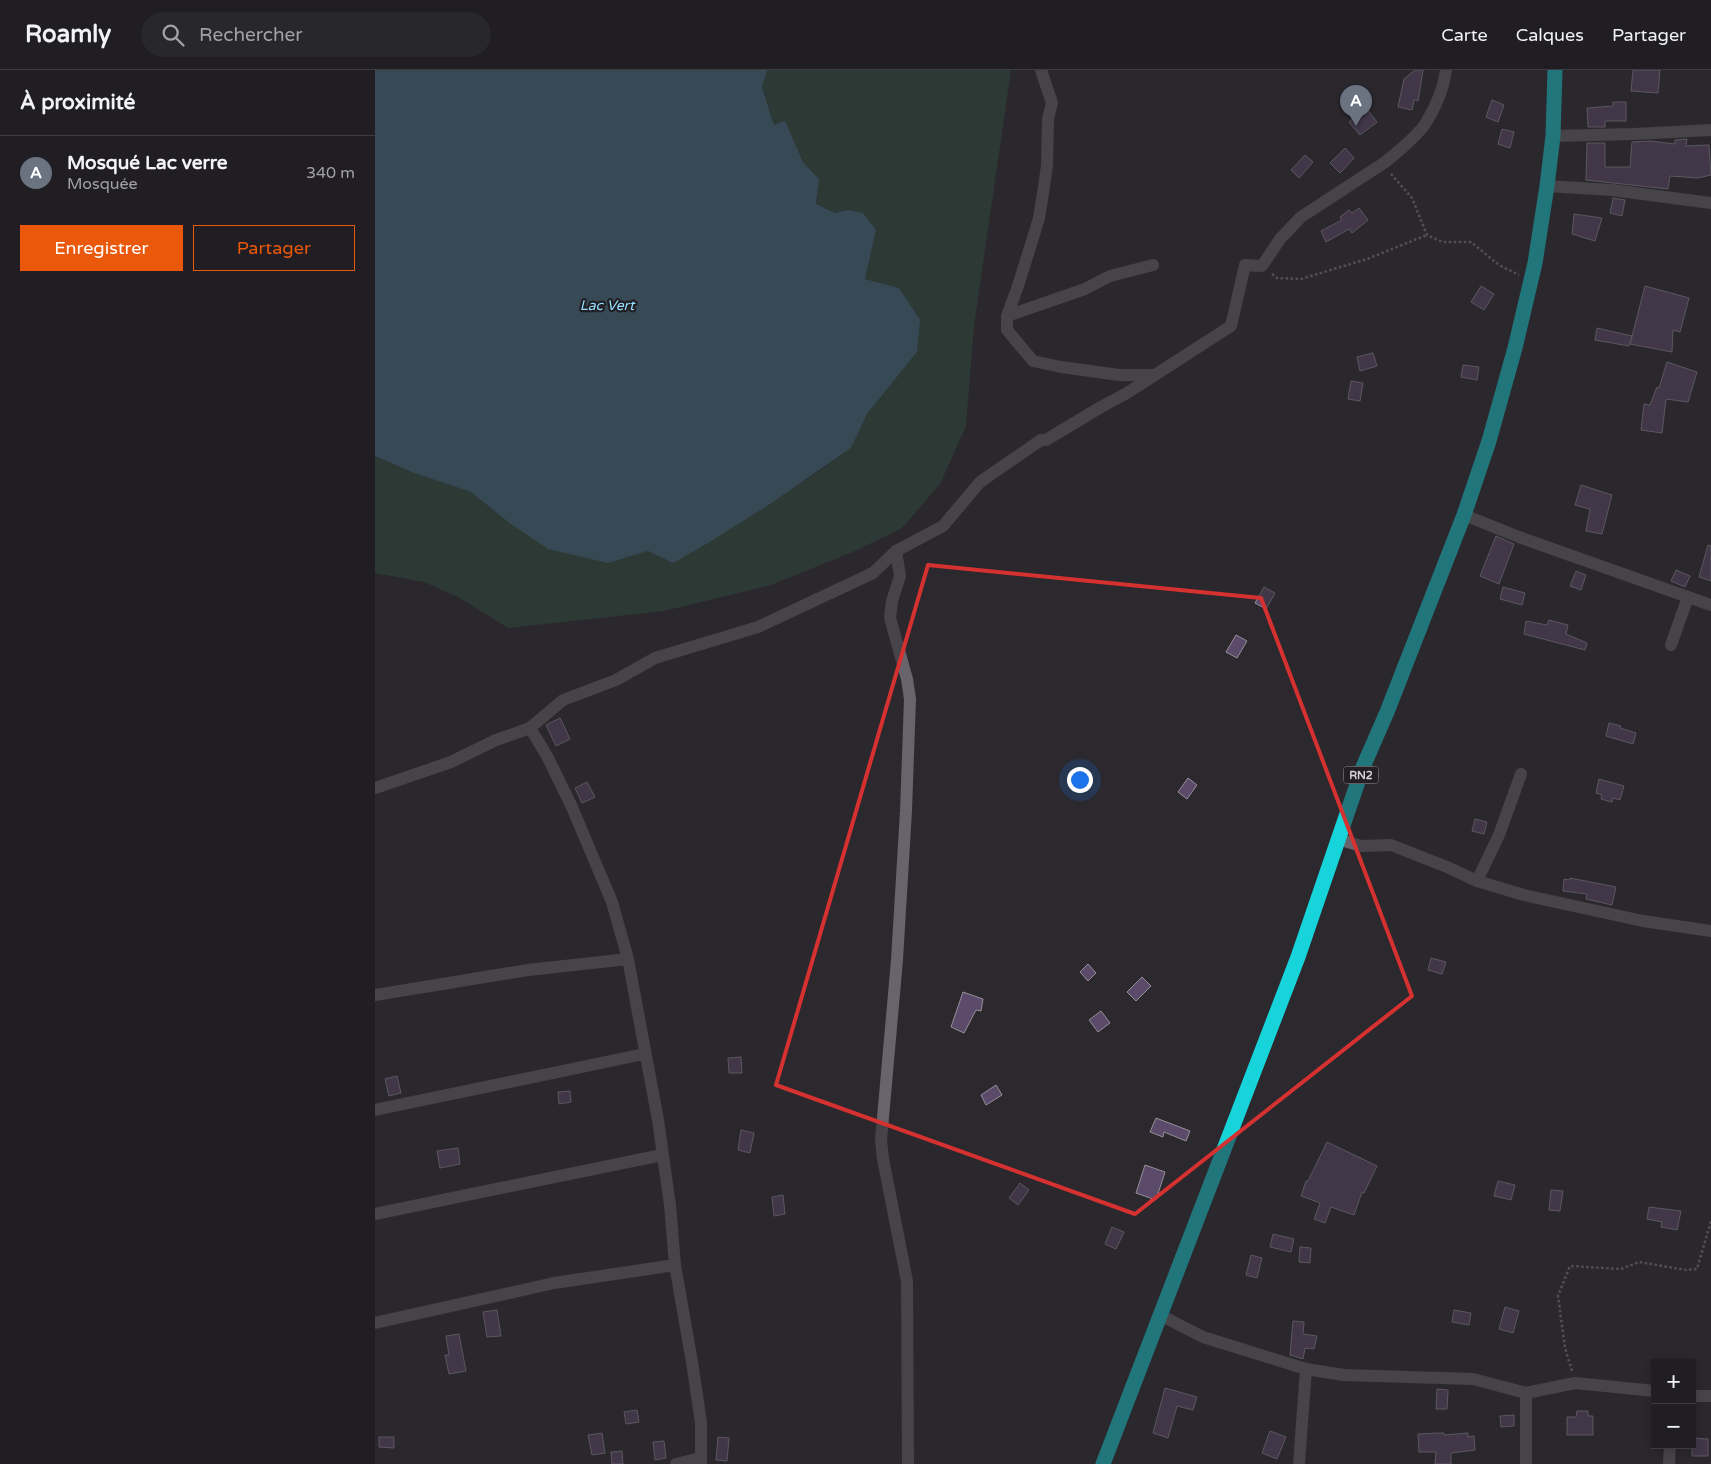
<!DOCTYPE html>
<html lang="fr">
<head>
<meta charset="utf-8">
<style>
	body { margin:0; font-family:"Varela Round",sans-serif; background:#28272a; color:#f1f3f6 }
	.controls { position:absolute; right:15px; bottom:15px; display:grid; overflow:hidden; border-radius:0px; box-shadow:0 2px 8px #0003 }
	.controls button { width:45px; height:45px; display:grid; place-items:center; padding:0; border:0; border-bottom:1px solid #3d3c40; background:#201e22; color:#f1f3f6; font:25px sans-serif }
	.you { position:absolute; left:704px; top:709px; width:18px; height:18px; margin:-12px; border:4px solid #fff; border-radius:50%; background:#1a73e8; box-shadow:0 0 0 8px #1a73e833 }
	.badge { display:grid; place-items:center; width:32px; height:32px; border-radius:50%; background:#ea580c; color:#fff; font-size:16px; font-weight:700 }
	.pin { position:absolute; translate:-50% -41px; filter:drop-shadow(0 1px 2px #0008) }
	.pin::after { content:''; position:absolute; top:26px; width:18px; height:15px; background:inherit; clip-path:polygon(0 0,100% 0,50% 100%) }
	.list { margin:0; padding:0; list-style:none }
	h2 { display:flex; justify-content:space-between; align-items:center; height:65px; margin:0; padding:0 20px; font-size:21px }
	h2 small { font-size:16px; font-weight:400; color:#a2a2a5 }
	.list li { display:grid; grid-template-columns:32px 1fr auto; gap:15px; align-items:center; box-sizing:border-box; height:75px; padding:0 20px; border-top:1px solid #3d3c40 }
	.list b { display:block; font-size:19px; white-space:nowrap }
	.list p { margin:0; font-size:16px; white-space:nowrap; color:#a2a2a5 }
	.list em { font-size:16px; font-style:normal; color:#a2a2a5 }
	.actions { display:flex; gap:10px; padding:15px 20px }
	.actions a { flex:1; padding:11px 0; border:1px solid #ea580c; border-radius:0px; text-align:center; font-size:18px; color:#ea580c }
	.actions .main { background:#ea580c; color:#fff }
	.icon { flex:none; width:28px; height:28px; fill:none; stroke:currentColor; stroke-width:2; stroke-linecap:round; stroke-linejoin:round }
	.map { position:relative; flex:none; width:1336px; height:1394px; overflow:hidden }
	header { display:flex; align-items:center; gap:30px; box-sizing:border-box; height:70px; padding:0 25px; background:#201e22; border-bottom:1px solid #3d3c40 }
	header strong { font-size:24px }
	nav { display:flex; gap:28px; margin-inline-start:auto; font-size:18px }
	.search { width:350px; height:45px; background:#28272a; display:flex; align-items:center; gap:12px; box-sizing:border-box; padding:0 18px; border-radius:28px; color:#a2a2a5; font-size:19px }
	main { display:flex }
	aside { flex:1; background:#201e22 }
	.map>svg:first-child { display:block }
	.green { fill:#2e4e3d }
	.water { fill:#457284 }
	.building { fill:#5c4a6b; stroke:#949097 }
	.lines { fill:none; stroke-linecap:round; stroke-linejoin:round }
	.path { stroke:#827f84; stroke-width:2.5; stroke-dasharray:2.5 2.5; stroke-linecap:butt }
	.minor { stroke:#67646b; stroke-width:12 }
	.highway { stroke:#16d4d9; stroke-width:15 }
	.marked { fill:none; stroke:#d63131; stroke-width:4; stroke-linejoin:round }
	.labels { text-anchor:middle; stroke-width:4.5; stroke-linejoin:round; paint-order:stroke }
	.shield { fill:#221f24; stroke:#a09ea2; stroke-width:1 }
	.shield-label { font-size:11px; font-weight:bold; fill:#d6d4d8 }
	.water-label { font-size:14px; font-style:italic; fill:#92dffe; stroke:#221f24 }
</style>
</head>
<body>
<header>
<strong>Roamly</strong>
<div class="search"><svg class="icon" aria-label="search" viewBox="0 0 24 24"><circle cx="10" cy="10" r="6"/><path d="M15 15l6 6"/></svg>Rechercher</div>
<nav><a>Carte</a><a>Calques</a><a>Partager</a></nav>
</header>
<main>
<aside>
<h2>À proximité<small></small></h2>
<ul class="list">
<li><span class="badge" style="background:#6b7280">A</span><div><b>Mosqué Lac verre</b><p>Mosquée</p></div><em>340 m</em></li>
</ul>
<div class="actions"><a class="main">Enregistrer</a><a>Partager</a></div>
</aside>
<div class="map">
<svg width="1336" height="1394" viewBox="0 0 1336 1394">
	<rect width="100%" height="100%" fill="#2b282e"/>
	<path class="green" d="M392,0H636L599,256L591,356L565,414L527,458L480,481L396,515L289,541L133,558L85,528L49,512L0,503V386L39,403L96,422L133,452L233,493L273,481L298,493L440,404L476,378L492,344L542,282L524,218L490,209L501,160L473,140L460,143L441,134L444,109L428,92L410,52L399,55L387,16Z"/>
	<path class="water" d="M0,0H392L387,17L399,55L410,51L428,92L444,109L441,134L460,143L473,140L488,143L501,160L490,209L524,218L545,250L542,282L492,344L476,378L395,434L333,473L298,493L273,481L233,493L173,479L133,452L96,422L39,403L0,386Z"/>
	<g class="building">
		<path d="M1040,0H1048L1043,31L1039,30L1037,40L1023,37L1029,9Z"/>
		<path d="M1258,0H1285L1283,23L1256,21Z"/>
		<path d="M1117,30L1129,35L1123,52L1111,47Z"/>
		<path d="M1238,32H1251V51H1230V57H1213L1212,38L1238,36Z"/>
		<path d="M991,38L1002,52L985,65L974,52Z"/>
		<path d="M1127,59L1139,62L1135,78L1123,74Z"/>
		<path d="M1312,69L1311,76L1334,75L1336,105L1323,108L1295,106L1293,119L1211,110L1212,73H1230V97H1255L1257,72L1275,71L1300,74V70Z"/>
		<path d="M970,78L979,88L965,103L955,93Z"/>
		<path d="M930,85L938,92L924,108L916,100Z"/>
		<path d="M1238,128L1250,130L1247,146L1235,143Z"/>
		<path d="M984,138L993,150L977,163L974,159L951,172L946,161L967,150L965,147L974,140L977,143Z"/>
		<path d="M1199,144L1227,148L1220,171L1197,164Z"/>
		<path d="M1106,216L1119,224L1109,240L1096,232Z"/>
		<path d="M1270,216L1314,228L1305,262L1298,260L1297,282L1255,274Z"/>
		<path d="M1222,258L1257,266L1254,276L1220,270Z"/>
		<path d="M998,283L1002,296L985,301L982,287Z"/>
		<path d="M1292,292L1322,302L1313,332L1291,329L1287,363L1266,360L1269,334L1275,335L1282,317L1284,318Z"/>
		<path d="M1088,295L1104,297L1102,310L1086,307Z"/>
		<path d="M976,311L988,313L985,331L973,329Z"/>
		<path d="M1206,415L1237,425L1227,464L1211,461L1215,439L1200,435Z"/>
		<path d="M1121,466L1139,474L1124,514L1105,506Z"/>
		<path d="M1333,475L1336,476V511L1324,507Z"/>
		<path d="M1301,500L1315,506L1310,517L1296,511Z"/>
		<path d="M1201,501L1211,505L1206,520L1195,516Z"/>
		<path d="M889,517L900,523L891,539L880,533Z"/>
		<path d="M1128,517L1150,523L1147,535L1125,529Z"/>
		<path d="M1174,550L1193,555L1191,564L1212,573L1210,580L1149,564L1151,551L1172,555Z"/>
		<path d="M861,565L872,571L862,588L851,582Z"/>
		<path d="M185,648L195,669L181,676L171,655Z"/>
		<path d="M1234,653L1246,656L1245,658L1261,663L1258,674L1231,666Z"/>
		<path d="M813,708L822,715L812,729L803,722Z"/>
		<path d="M1224,709L1249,716L1245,730L1238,728L1237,732L1226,729L1227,725L1221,723Z"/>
		<path d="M212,712L220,727L207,733L200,718Z"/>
		<path d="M1100,749L1112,752L1109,764L1097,761Z"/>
		<path d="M1195,808L1241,817L1237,835L1211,829L1212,824L1188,821L1189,809L1195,810Z"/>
		<path d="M1056,888L1071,892L1067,904L1053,900Z"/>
		<path d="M713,894L721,903L713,911L705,902Z"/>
		<path d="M767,907L776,916L761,931L752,922Z"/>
		<path d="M588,922L608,929L606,941L601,940L589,963L576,957Z"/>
		<path d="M726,941L735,953L723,962L714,950Z"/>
		<path d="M366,987L367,1003H354L353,988Z"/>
		<path d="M22,1006L26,1023L14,1026L10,1009Z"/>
		<path d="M621,1015L627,1025L611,1035L606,1025Z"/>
		<path d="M195,1021L196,1032L184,1034L183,1022Z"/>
		<path d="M781,1048L815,1061L811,1071L789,1062L788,1067L775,1062Z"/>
		<path d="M366,1060L379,1063L375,1083L363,1080Z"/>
		<path d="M952,1072L1002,1096L989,1123L987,1122L979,1145L956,1137L950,1153L939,1149L945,1133L926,1126L931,1111H933Z"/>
		<path d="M83,1078L85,1094L65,1098L62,1081Z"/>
		<path d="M770,1095L790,1102L781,1130L761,1123Z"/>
		<path d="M1123,1111L1140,1115L1136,1130L1119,1126Z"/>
		<path d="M645,1113L654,1120L643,1135L634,1128Z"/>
		<path d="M1176,1120L1188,1121L1185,1141L1174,1140Z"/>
		<path d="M408,1125L410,1144L399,1146L397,1127Z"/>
		<path d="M1274,1137L1306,1141L1302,1160L1286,1157L1287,1152L1272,1149Z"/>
		<path d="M737,1157L749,1162L741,1179L730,1174Z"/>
		<path d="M898,1164L919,1169L916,1182L895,1177Z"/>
		<path d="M925,1177L936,1178L935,1193L924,1192Z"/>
		<path d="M876,1185L887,1188L882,1208L871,1205Z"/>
		<path d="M1130,1237L1144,1241L1138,1263L1124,1259Z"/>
		<path d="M122,1240L126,1266L112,1267L108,1242Z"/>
		<path d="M1079,1240L1096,1243L1094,1255L1077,1252Z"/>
		<path d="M918,1251L929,1252L928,1264L942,1266L939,1279L930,1278L928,1289L915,1285Z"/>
		<path d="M84,1264L91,1301L74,1304L70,1285H74L71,1266Z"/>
		<path d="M790,1318L822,1327L818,1340L802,1336L793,1368L778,1363Z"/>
		<path d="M1062,1319L1073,1320L1072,1339H1061Z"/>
		<path d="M262,1340L264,1352L251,1354L249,1342Z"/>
		<path d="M1202,1341H1213V1346H1218V1365H1192V1347H1201Z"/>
		<path d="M1139,1345V1356L1126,1357L1125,1346Z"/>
		<path d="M895,1361L911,1367L902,1389L887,1383Z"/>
		<path d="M227,1363L230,1383L217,1385L213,1365Z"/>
		<path d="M1063,1363H1069V1365L1093,1363V1367L1099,1366L1100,1380L1076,1383V1394H1060L1061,1382H1044L1043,1364Z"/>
		<path d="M4,1367H19V1378L4,1377Z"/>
		<path d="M343,1367L354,1368L352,1391L341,1390Z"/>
		<path d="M1317,1368L1333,1369V1386H1317Z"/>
		<path d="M289,1371L291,1388L280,1390L278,1372Z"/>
		<path d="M247,1381L248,1394H237L236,1382Z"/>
	</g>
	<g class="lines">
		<g class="path">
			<path d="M1016,104L1037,128L1052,165L1068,172H1096L1124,195L1144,205"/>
			<path d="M897,204L902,208L926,209L992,189L1052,165"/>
			<path d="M1197,1301L1190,1278L1183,1226L1195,1196L1246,1199L1264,1192L1311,1200L1322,1199L1336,1151"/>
		</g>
		<g class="minor">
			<path d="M666,0L677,33L673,49L672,95L669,117L664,148L657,171L643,216L632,246V260L658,291L686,297L744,305H779"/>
			<path d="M1178,66L1259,64L1336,60"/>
			<path d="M1172,116L1237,120L1336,133"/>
			<path d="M632,246L710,219L735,206L778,195"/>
			<path d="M1089,445L1144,467L1336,535"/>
			<path d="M521,481L525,506L517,531L515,548L532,609L535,629L531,741L522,890L506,1070L508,1089L532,1211L533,1394"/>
			<path d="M1296,575L1313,527"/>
			<path d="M155,658L172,686L196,735L237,832L253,889L283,1050L295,1135L300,1195L317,1292L326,1353V1394"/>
			<path d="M0,718L76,692L121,670L155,658L188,630L241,610L280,588L383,557L498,503L521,481L568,456L605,412L666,370H671L726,337L752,323L856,256L870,195L887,196L905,169L926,147L998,100C1011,93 1045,64 1052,51C1061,36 1069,17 1071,0"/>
			<path d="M963,769L986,776L1016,775L1072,797L1102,811L1149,825L1268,851L1336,861"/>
			<path d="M1102,811L1124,765L1146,704"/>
			<path d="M0,925L153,900L253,889"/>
			<path d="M0,1040L269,984"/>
			<path d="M0,1144L287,1085"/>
			<path d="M785,1245L828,1267L931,1299L969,1305L1098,1309L1151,1323L1200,1313L1280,1321"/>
			<path d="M0,1253L179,1213L300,1195"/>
			<path d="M1151,1323V1394"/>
			<path d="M1317,1326H1336"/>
			<path d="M301,1394L325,1388"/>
			<path d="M924,1394L931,1299"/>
			<path d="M1294,1394L1295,1375"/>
		</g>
		<path class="highway" d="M728,1394L923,887L988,697L1012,642L1089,445L1114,371L1140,278L1160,193L1172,116L1178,66L1180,0"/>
	</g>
	<path d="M0 0H1336V1394H0ZM553,495L886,528L1037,926L760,1144L401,1015Z" fill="#2b282e" fill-opacity=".55" fill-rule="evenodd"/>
	<path class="marked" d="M553,495L886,528L1037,926L760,1144L401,1015Z"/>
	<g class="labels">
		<rect class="shield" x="968.5" y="696.5" width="35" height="17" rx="4"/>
		<g class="shield-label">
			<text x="986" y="709">RN2</text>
		</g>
		<g class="water-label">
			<text x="232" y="240">Lac Vert</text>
		</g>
	</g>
</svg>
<div class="controls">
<button>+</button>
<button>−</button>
</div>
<div class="you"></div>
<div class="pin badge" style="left:981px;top:56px;background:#6b7280">A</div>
</div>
</main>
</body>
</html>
